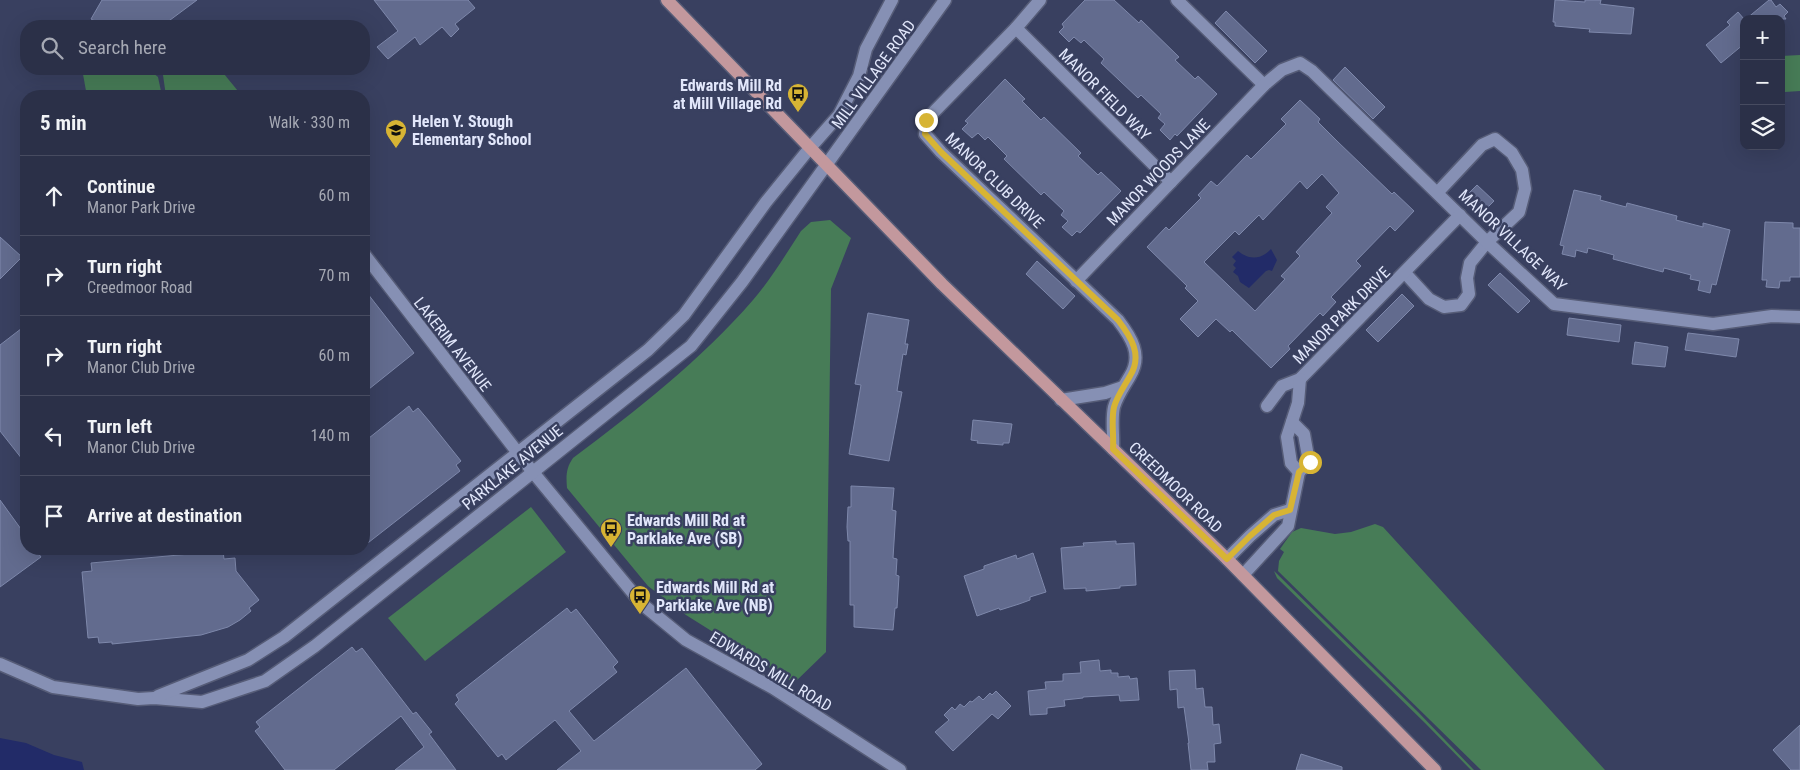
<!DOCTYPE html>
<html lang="en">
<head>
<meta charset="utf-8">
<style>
	body { margin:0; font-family:"Roboto Condensed",sans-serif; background:#33384f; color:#f1f3f6 }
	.controls { position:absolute; right:15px; top:15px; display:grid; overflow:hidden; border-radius:10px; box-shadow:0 5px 20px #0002 }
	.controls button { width:45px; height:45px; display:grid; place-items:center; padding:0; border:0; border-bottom:1px solid #474b60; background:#2b3048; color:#f1f3f6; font:25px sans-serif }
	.stop { position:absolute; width:15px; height:15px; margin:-11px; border:4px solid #d7b434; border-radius:50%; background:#fff }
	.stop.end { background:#d7b434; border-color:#fff; box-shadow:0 1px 5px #0008 }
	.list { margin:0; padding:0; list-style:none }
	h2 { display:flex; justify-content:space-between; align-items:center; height:65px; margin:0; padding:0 20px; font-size:21px }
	h2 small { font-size:16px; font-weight:400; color:#a6a9b4 }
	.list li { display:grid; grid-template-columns:32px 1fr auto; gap:15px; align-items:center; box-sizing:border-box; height:80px; padding:0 20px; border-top:1px solid #474b60 }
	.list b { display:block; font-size:19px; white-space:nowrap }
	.list p { margin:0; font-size:16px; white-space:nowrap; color:#a6a9b4 }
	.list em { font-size:16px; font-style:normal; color:#a6a9b4 }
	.icon { flex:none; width:28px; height:28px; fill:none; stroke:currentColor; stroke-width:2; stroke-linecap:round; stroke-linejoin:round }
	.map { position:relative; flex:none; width:1800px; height:770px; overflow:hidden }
	.search { position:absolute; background:#2b3048; box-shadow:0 5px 20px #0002; left:20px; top:20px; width:350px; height:55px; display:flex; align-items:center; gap:12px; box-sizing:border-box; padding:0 18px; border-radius:20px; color:#a6a9b4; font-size:19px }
	.panel { position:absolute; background:#2b3048; box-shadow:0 5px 20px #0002; left:20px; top:90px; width:350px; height:465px; border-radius:20px }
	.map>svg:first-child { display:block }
	.green { fill:#477c57 }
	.water { fill:#222b68 }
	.building { fill:#626b8e; stroke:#7e88ab; fill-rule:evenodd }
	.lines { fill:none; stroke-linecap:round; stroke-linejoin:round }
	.minor-casing { stroke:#565c77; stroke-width:15 }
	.major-casing { stroke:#565c77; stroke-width:15 }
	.minor { stroke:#8690b4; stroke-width:12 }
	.major { stroke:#c3989d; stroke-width:12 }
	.route { stroke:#d7b434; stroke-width:6 }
	.labels { text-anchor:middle; stroke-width:5; stroke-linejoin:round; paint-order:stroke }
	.street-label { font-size:16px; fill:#e2e7fb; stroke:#394060 }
	.poi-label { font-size:16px; font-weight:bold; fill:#e2e7fb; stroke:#394060; text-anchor:start }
</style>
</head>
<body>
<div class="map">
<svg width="1800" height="770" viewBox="0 0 1800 770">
	<rect width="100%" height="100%" fill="#394060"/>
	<g class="green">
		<path d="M1800,55V91L1785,92L1781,56Z"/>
		<path d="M82,69H148L158,77L162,96H87Z"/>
		<path d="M165,69H220L242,96H166L163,75Z"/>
		<path d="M830,220L851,238L831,289L826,652L794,683L686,615L648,586L567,488C566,476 566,468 573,458C637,410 701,360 753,300C771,279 786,254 801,231L811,222Z"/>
		<path d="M531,507L566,552L425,661L388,618Z"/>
		<path d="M1375,524L1383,527L1605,770H1481L1278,571L1279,561L1284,552L1280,549L1292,532L1301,528L1335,534L1351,532Z"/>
		<path d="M1274,571L1418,712L1474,770H1471L1425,723L1277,578Z"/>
	</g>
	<g class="water">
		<path d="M1271,249L1277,260L1272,271L1269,270L1266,271L1249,288L1240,282L1238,276L1233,272L1236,268L1233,265L1236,261L1232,257L1238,251C1249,260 1261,260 1271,249Z"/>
		<path d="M0,738L26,743L54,755L82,762L84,770H0Z"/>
	</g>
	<g class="building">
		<path d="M102,0H197L162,26H104L91,19Z"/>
		<path d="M374,0H468L475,8L455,24L459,29L451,37L442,27L420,45L415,37L388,59L377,47L398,31Z"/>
		<path d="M1085,0H1114L1139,23L1141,20L1179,57L1175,60L1195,79L1198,76L1217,94L1177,136L1175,134L1170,140L1160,130L1165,124L1158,118L1161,114L1141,95L1138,98L1101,63L1104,59L1084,40L1081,43L1074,37L1069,42L1059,32L1064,27L1062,24Z"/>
		<path d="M1555,0L1585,2V0H1601L1600,4L1634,8L1631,34L1589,32L1590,29L1555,26V22H1553Z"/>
		<path d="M1769,0H1771L1776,7L1780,4L1788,12L1784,16L1786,19H1746Z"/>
		<path d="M1226,11L1267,51L1255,63L1215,23Z"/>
		<path d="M1738,12L1744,19V44L1721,63L1706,45L1730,25L1727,22Z"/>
		<path d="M1345,67L1385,107L1373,119L1333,80Z"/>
		<path d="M1005,79L1025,99L1022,101L1041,120L1044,117L1081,153L1078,156L1098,175L1101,172L1121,191L1080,233L1077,231L1072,236L1062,227L1068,221L1061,215L1064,211L1044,192L1041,195L1004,159L1007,156L988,137L985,140L978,133L972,138L962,129L968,123L965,121Z"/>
		<path d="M1300,100L1320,119L1318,122L1337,141L1392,194L1394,192L1414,211L1395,231L1390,226L1356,261L1361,266L1331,297L1336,302L1323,316L1320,313L1288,346L1290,349L1271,368L1232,330L1230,332L1216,319L1198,337L1180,319L1198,301L1185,288L1187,286L1147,247L1166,227L1169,230L1201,198L1198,195L1211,181L1217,186L1247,155L1251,159L1286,124L1281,119ZM1322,174L1339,193L1326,207L1332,213L1296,252L1300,256L1281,276L1285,279L1255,311L1204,262L1235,231L1239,235L1259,215L1263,220L1300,181L1307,189Z"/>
		<path d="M1477,185L1494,201L1486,209L1469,193Z"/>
		<path d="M1574,190L1601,196L1600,200L1626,207L1627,203L1677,216L1676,220L1703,227V223L1730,230L1716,285L1712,284L1710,293L1698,290L1700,281L1690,279L1691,275L1664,268L1663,272L1613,259L1614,255L1588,248L1587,253L1576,250L1575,257L1562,254L1564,246L1560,245Z"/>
		<path d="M1765,222L1793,223V228H1800V277H1790V281H1780L1779,288L1766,287L1767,280H1762Z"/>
		<path d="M0,237L22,257L0,279Z"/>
		<path d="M1037,261L1075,296L1063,309L1026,274Z"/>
		<path d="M1500,273L1530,301L1518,313L1488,285Z"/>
		<path d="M364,289L414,353L364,393Z"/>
		<path d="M1402,294L1414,306L1378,342L1366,330Z"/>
		<path d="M868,313L909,320L905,344H908L906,355L903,354L897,391L902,392L889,461L849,454L861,385L855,384Z"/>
		<path d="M1569,318L1621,325L1619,342L1567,335Z"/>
		<path d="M26,325V464L0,431V345Z"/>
		<path d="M1688,333L1739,339L1736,357L1685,350Z"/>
		<path d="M1635,342L1668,347L1665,367L1632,364Z"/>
		<path d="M409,406L413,412L418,408L429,421L461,461L456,465L460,471L364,546V442Z"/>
		<path d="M973,420L1012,424L1009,443H1003V445L977,443L978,441L971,440Z"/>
		<path d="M851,486L894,488L892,510L896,511L893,558L897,559L896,575L899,576L897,608H895L893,630L854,627V605H850V541H848L847,527L848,507H851Z"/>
		<path d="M0,500L26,536V549H35L41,557L0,587Z"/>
		<path d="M1116,541V544L1134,543L1136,585L1120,586V588L1086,591V588L1064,589L1061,548L1084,546L1083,543Z"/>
		<path d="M223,551L224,559L235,558L236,571L259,600L249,608L251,611L240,620L228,627L201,635L112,644V642L99,643L98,637L88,638L82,572L92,571L91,563Z"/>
		<path d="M1033,553L1046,592L1030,597V600L1019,604L1000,610L999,608L977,616L964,576L984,569V566L1016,555L1017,559Z"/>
		<path d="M567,608L571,613L576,609L618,662L613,667L617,672L569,711L594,741L686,668L762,764L755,770H557L581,751L555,720L506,760L502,754L498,757L455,704L459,700L456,695Z"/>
		<path d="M352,647L356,652L362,648L413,714L416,712L432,732L429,734L456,770H395L424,747L401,716L334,770H285L255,731L260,727L256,722Z"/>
		<path d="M1099,660L1100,671L1111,670V673H1118V677L1129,676L1130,679L1137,678L1139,700L1120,701L1119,695L1083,697V698L1064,700L1065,706L1047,708V714L1030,715L1028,691L1046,689L1045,682L1063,681V674L1081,673L1080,662Z"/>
		<path d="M1195,670L1196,689L1203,688L1205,707H1212L1213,725L1219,724L1221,743L1214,744L1215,762H1207L1208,770H1191L1188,743H1189L1184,707L1178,708L1177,689L1170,690L1169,671Z"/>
		<path d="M996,691L1011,706L998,719L992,714L953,751L935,732L949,720L944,715L952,707L955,710L960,704L964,707L970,701L972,702L979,696L983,700L990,693L992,695Z"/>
		<path d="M1800,725V770H1791L1773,750Z"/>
		<path d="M1301,754L1342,767V770H1296Z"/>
	</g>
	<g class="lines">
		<g class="minor-casing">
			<g id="minor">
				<path d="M1040,0L1016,28L926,120L925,134L941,152L1118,320C1131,337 1143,355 1130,376C1125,385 1117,396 1114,407C1111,420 1114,436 1113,449"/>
				<path d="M1177,0L1264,85"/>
				<path d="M1016,28L1171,182"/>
				<path d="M364,254L532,471L642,604L686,640L773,688L900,770"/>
				<path d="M1405,273L1429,299L1444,307L1461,305L1469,294L1467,278L1470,263L1487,242L1519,212L1525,189L1522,170L1512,153L1495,139L1482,145L1438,192"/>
				<path d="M1076,281L1264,85L1282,70L1300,63L1312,71L1487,242L1554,304L1713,324L1772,316L1800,317"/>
				<path d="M1061,400L1105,393L1123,387"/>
				<path d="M1267,406L1282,386L1300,379L1460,215"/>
				<path d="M1299,472L1291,463L1287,437L1298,403L1300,379"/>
				<path d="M1227,559L1250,536L1274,515L1290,510"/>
				<path d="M1243,575L1288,526L1299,472L1309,462L1304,434L1292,422"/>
				<path d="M0,664L53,687L138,699L154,698L202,702L265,681L315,646L691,346L742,282L945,0"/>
				<path d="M158,696L248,660L284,637L648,350L684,315L766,202L809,149L839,115L859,76L866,49L892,0"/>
			</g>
		</g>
		<g class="major-casing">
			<path id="major" d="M667,0L942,284L1227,559L1435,770"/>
		</g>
		<use href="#minor" class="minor"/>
		<use href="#major" class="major"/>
	</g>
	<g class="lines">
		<path class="route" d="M926,120L925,134L941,152L1118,320C1131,337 1143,355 1130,376C1125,385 1117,396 1114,407C1111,420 1114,436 1113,449L1227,559L1250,536L1274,515L1290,510L1299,472L1310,462"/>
	</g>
	<defs>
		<g id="bus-pin" transform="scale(1.125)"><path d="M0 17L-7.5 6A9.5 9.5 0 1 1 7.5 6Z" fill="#d7b434" stroke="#394060"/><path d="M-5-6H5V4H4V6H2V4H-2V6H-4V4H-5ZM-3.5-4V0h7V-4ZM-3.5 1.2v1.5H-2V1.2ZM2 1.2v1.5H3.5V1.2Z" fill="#111"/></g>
		<g id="school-pin" transform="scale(1.125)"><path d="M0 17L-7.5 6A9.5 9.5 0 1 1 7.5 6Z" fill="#d7b434" stroke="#394060"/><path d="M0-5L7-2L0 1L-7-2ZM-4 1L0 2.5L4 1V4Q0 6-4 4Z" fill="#111"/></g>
	</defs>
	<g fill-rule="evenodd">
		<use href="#bus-pin" x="798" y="94"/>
		<use href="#school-pin" x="396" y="130"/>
		<use href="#bus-pin" x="611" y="529"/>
		<use href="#bus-pin" x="640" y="596"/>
	</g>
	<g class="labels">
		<g class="street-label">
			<text transform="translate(873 74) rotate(-54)" y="6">MILL VILLAGE ROAD</text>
			<text transform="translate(1105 94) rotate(45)" y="6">MANOR FIELD WAY</text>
			<text transform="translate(1158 172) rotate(-46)" y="6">MANOR WOODS LANE</text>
			<text transform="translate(995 180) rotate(44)" y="6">MANOR CLUB DRIVE</text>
			<text transform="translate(1513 240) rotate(43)" y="6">MANOR VILLAGE WAY</text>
			<text transform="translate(1341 315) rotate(-45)" y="6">MANOR PARK DRIVE</text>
			<text transform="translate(453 344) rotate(52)" y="6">LAKERIM AVENUE</text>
			<text transform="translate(512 467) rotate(-39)" y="6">PARKLAKE AVENUE</text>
			<text transform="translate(1176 487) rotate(44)" y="6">CREEDMOOR ROAD</text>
			<text transform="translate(771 671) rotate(31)" y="6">EDWARDS MILL ROAD</text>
		</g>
		<g class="poi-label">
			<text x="782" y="91" text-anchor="end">Edwards Mill Rd<tspan x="782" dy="18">at Mill Village Rd</tspan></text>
			<text x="412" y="127">Helen Y. Stough<tspan x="412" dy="18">Elementary School</tspan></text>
			<text x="627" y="526">Edwards Mill Rd at<tspan x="627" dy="18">Parklake Ave (SB)</tspan></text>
			<text x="656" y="593">Edwards Mill Rd at<tspan x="656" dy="18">Parklake Ave (NB)</tspan></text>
		</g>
	</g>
</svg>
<div class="controls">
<button>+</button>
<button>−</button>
<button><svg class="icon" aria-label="layers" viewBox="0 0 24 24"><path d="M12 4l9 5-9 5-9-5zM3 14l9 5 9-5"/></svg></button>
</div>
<div class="stop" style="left:1310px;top:462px"></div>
<div class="stop end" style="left:926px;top:120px"></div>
<div class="search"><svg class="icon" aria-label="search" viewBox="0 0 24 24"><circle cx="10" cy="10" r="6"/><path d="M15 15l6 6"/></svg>Search here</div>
<section class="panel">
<h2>5 min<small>Walk · 330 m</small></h2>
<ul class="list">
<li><svg class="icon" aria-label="ahead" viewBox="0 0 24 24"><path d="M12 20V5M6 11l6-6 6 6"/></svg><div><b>Continue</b><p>Manor Park Drive</p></div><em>60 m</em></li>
<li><svg class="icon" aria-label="right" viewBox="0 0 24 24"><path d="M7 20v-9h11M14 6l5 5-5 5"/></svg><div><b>Turn right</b><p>Creedmoor Road</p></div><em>70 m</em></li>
<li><svg class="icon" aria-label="right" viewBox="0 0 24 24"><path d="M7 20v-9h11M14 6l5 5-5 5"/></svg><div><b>Turn right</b><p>Manor Club Drive</p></div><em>60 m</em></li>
<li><svg class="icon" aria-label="left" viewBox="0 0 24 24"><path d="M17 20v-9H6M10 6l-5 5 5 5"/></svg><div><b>Turn left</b><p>Manor Club Drive</p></div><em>140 m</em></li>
<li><svg class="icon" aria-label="arrive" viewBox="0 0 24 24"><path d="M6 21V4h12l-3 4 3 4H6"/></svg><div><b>Arrive at destination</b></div></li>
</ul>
</section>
</div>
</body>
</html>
